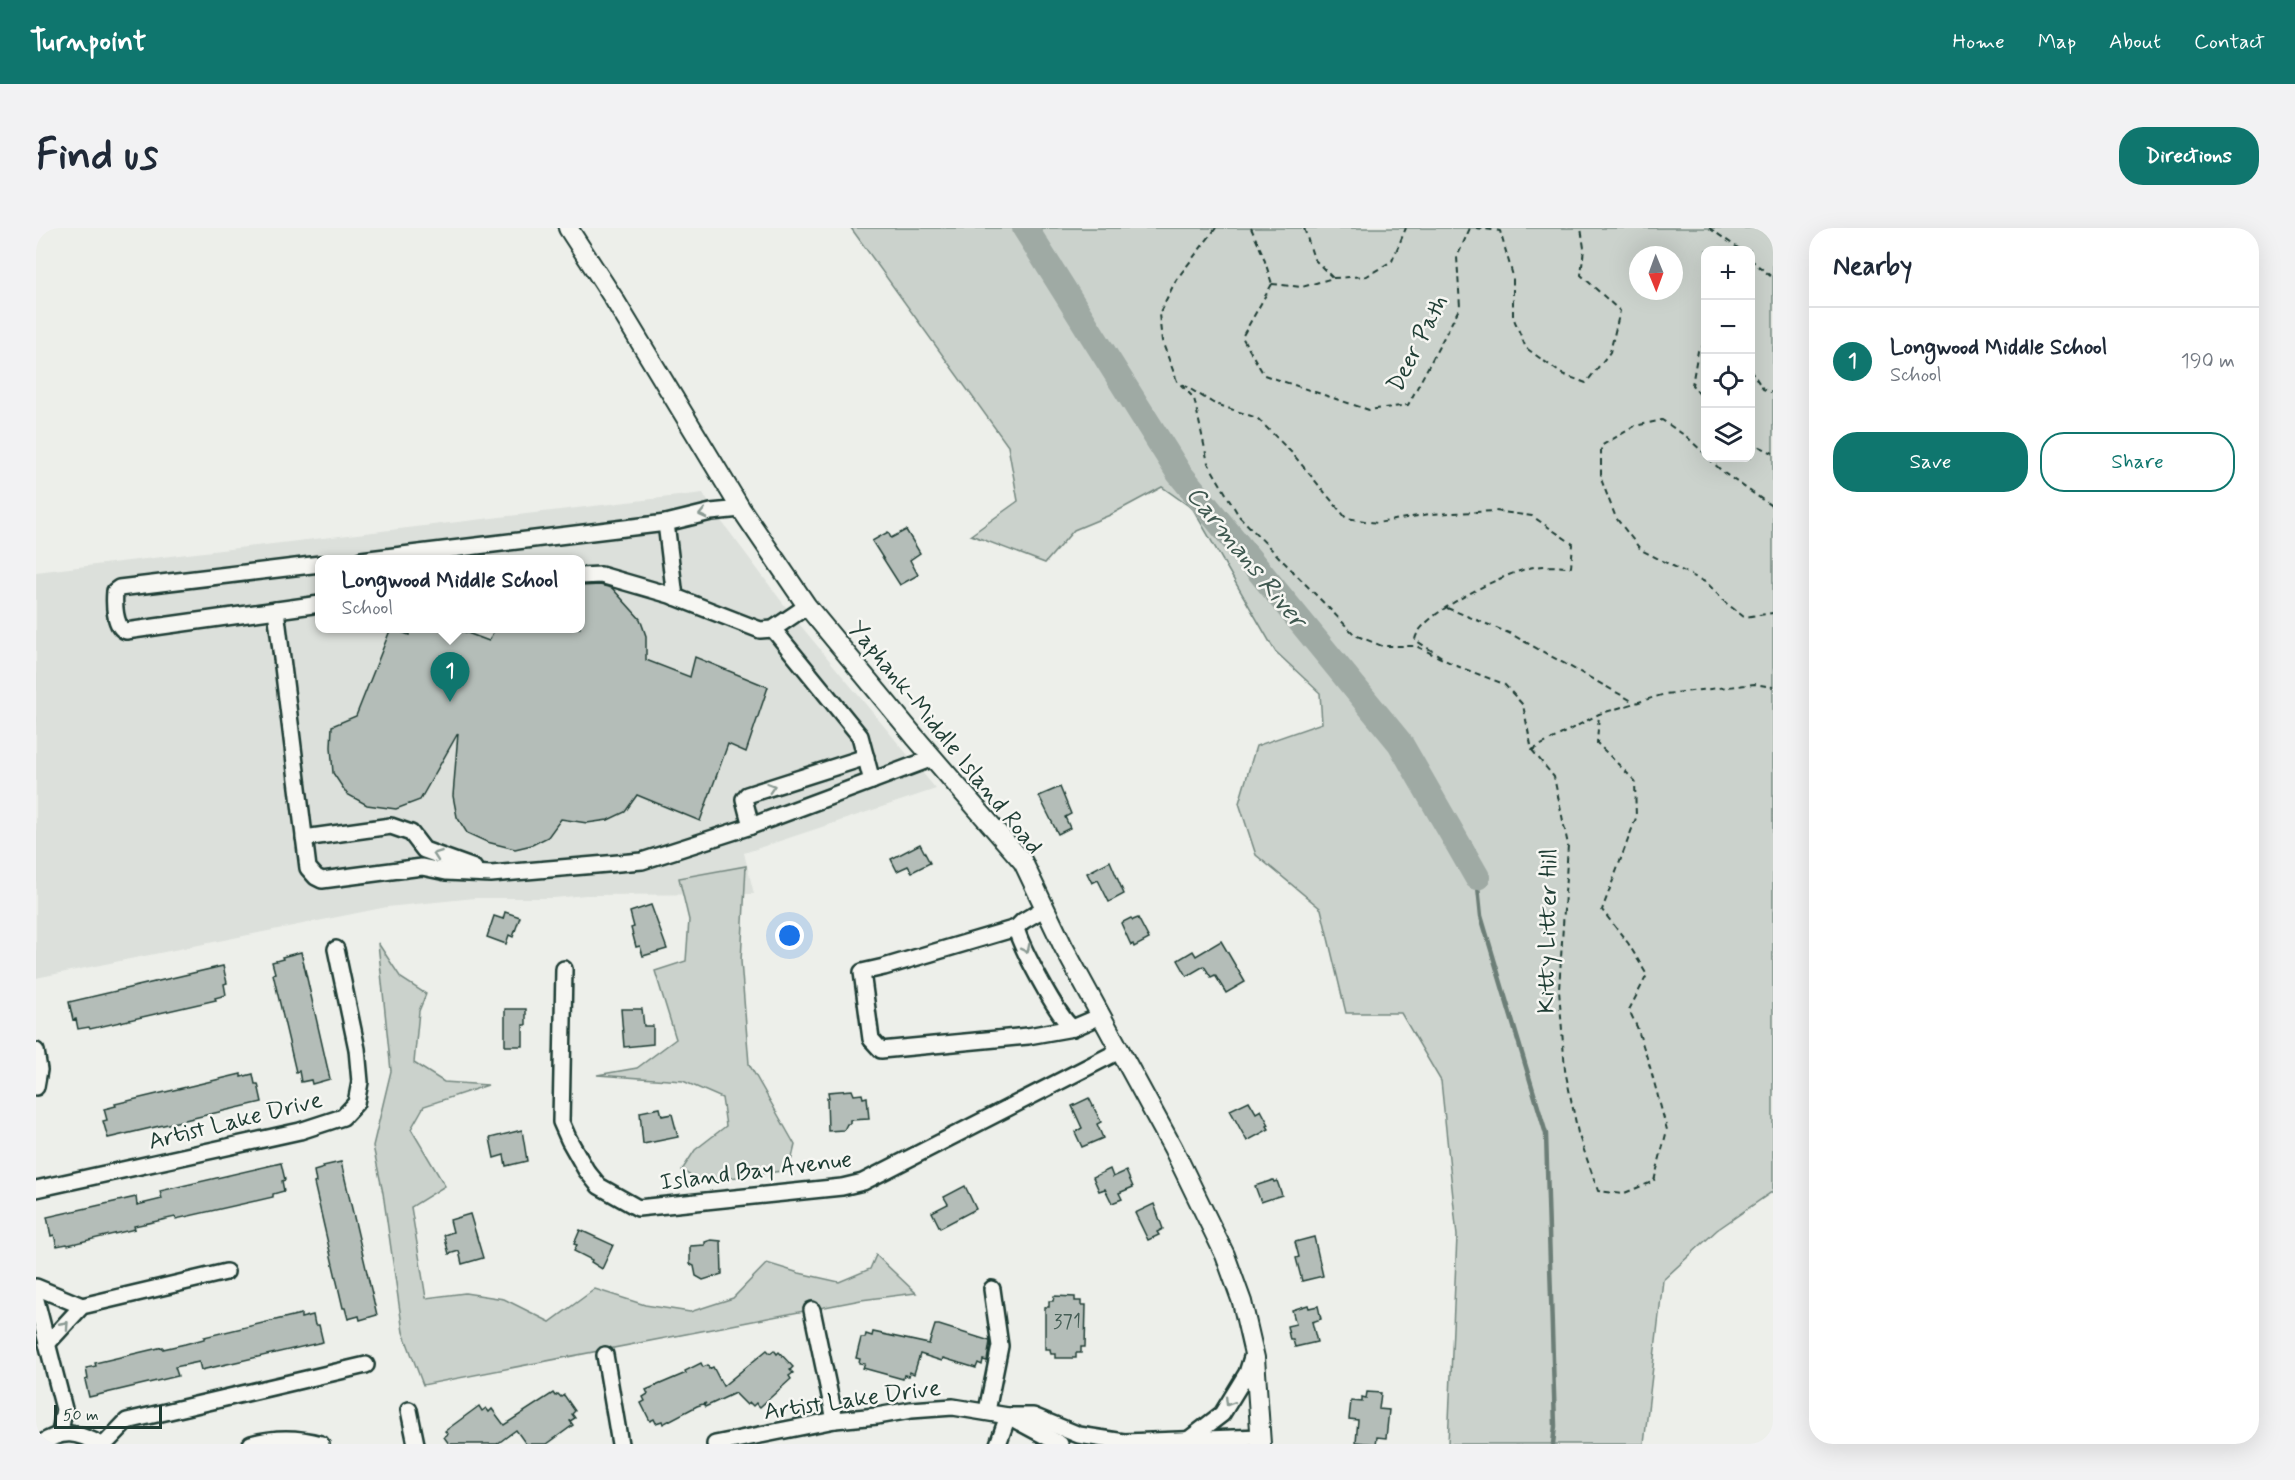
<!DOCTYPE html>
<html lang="en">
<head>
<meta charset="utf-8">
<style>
	body { margin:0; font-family:Mynerve,sans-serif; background:#f2f2f3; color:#1f2937 }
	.controls { position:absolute; right:18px; top:18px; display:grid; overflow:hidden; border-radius:12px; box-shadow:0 6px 24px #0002 }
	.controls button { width:54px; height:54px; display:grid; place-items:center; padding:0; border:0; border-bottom:2px solid #e0e1e3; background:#fff; color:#1f2937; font:30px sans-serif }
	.compass { position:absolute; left:1593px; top:18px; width:54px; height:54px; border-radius:50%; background:#fff; box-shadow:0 6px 24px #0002; rotate:179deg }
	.scale { position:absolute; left:18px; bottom:15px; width:108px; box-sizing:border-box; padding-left:6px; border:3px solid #1f3d34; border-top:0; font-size:16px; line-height:21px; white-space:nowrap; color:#1f3d34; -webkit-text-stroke:4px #f6f6f2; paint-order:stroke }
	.you { position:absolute; left:754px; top:708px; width:21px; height:21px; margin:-15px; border:4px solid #fff; border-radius:50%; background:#1a73e8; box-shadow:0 0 0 9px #1a73e833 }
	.badge { display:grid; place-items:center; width:39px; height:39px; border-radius:50%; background:#0f766e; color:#fff; font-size:20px; font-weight:700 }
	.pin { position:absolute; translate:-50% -50px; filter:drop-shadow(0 2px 3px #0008) }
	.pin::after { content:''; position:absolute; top:32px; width:21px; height:18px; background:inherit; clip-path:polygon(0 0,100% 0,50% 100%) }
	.popup { position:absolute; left:279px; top:327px; width:270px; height:78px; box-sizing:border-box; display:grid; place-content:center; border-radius:12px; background:#fff; filter:drop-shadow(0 2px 4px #0005); font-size:20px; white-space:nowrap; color:#747a83 }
	.popup b { font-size:22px; color:#1f2937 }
	.popup::after { content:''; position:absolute; left:50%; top:100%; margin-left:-12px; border:12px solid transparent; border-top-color:#fff }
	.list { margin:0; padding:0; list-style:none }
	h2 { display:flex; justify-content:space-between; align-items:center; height:78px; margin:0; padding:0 24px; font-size:26px }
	h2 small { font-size:20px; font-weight:400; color:#747a83 }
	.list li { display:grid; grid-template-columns:39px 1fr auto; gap:18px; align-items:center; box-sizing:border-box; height:108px; padding:0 24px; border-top:2px solid #e0e1e3 }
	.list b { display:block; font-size:22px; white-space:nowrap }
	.list p { margin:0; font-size:20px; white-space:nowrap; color:#747a83 }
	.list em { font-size:20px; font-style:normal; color:#747a83 }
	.actions { display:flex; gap:12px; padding:18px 24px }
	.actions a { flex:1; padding:14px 0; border:2px solid #0f766e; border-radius:24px; text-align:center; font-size:21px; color:#0f766e }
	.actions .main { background:#0f766e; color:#fff }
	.icon { flex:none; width:33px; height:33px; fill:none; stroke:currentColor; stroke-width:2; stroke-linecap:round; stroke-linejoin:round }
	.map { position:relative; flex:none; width:1737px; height:1216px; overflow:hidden; border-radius:24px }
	header { display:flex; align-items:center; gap:36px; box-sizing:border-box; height:84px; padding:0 30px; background:#0f766e; color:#fff }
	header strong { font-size:28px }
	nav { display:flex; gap:33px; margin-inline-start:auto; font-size:21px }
	.intro { display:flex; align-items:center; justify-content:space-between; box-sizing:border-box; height:144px; padding:0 36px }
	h1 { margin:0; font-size:42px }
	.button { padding:15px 27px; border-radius:24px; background:#0f766e; color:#fff; font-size:21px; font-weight:700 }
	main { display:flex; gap:36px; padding:0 36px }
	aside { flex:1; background:#fff; border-radius:24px; box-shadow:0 6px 24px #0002 }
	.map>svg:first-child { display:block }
	.built { fill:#dce0db; fill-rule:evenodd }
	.green { fill:#cbd2cc; stroke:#758880; stroke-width:1.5; fill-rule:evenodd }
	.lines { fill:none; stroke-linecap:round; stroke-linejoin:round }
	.stream { stroke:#6c7e77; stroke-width:4.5 }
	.river { stroke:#9faaa4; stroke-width:26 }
	.building { fill:#b4bdb8; stroke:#1f3d34; stroke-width:1.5 }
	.minor-casing { stroke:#1f3d34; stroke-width:20 }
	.major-casing { stroke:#1f3d34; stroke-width:22 }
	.path { stroke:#1f3d34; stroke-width:2; stroke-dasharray:6 4.5; stroke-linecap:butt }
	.minor { stroke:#f6f6f2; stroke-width:15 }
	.major { stroke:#f6f6f2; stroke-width:18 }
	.oneway { stroke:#8a9a93 }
	.labels { text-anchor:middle; stroke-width:5; stroke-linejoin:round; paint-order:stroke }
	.number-label { font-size:21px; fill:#445d55 }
	.street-label { font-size:24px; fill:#1f3d34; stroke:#f6f6f2 }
	.water-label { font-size:26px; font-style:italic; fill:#3f5850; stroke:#f6f6f2 }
</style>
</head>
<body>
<header>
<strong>Turnpoint</strong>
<nav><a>Home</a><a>Map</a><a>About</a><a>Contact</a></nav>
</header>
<div class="intro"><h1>Find us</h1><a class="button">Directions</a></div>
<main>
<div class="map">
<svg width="1737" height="1216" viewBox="0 0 1737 1216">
	<rect width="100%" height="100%" fill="#edefea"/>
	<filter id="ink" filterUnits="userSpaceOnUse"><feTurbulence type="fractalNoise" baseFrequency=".0167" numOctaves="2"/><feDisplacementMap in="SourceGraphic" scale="12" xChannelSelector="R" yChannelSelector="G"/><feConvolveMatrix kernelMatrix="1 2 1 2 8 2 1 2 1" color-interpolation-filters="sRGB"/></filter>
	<g filter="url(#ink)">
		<path class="built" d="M667,265L677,282L755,386L900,561L708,625L718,666L550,667L518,670H439L351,679L0,750V344ZM284,332H544V400H284Z"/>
		<g class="green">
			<path d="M815,0H1737V963L1681,1002L1627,1052L1608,1216H1412L1421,1008L1405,853L1365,785H1310L1285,681L1220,627L1203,575L1220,518L1286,495L1284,465L1239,423L1157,281L1126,259L1074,287L1038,302L1009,335L935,307L982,273L972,218ZM1670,22H1714V230H1670ZM1602,27H1638V63H1602Z"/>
			<path d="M710,638L705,733L713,836L759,917L753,942L664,954L646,942L659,922L690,898L686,870L647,853L561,847L601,840L640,811L619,743L650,733L653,692L643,650Z"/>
			<path d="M342,715L365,750L390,766L383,783L378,835L408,854L452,857L388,878L375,901L409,958L375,979L390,1070L429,1065L468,1071L514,1094L559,1061L609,1077L654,1084L697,1070L731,1035L763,1045L803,1054L834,1041L840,1027L880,1065L825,1072L387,1157L367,1104L347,965L337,918L355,843Z"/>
		</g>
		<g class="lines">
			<path class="stream" d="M1441,649L1445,688L1510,906L1519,1198L1517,1216"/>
			<path class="river" d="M989,0L1143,245L1364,515L1441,649"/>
		</g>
		<g class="building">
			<path d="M870,302L884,325L874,332L882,347L864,357L836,313L852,304L855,310Z"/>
			<path d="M564,357L576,360L604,391L610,408V432L654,449L659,429L732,459L710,524L692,516L664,593L601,567L589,584L572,592L551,595L525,591L512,609L496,617L479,621L451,614L431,605L421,589L417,568L422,505L384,572L360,581L331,577L311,566L297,545L295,519L296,498L320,488L355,400L373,407L375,400H418L453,413L459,400H544V358Z"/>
			<path d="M1024,559L1035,586L1029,589L1034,600L1022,606L1003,568Z"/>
			<path d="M884,616L894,635L876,644L872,638L861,643L855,631Z"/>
			<path d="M1074,633L1088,666L1073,674L1062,652L1056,655L1051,645Z"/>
			<path d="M615,677L631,721L607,728L604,718L600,719L599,715L595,700L598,699L594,684Z"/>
			<path d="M469,684L484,689L477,709L473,707L470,716L451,709L458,688L467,691Z"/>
			<path d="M1095,690L1097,692L1102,690L1113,711L1098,719L1097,716L1095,717L1085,695Z"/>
			<path d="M1185,713L1209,754L1190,765L1179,747L1175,749L1168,738L1151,748L1142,732L1157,723L1160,728Z"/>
			<path d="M265,724L294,851L276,856L275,852L265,854L263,843L260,844L237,746L239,745L236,734L247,731L246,729Z"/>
			<path d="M187,738L191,755L188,756L190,767L179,770L180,772L54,801L53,799L42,801L40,791L37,792L33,774Z"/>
			<path d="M469,781H490V797H487V818H469Z"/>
			<path d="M585,781H606L608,798H617V816L588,819Z"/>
			<path d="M205,846V849L217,846L219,856H222L226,874L72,910L67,893L71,892L68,881L80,878L79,876Z"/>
			<path d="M816,862L818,867L826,866L827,870L831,869L833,891L814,892V896H811L808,902L792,903L791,870H793L792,864Z"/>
			<path d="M1053,870L1065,894L1061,896L1067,910L1046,919L1039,904L1046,900L1036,878Z"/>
			<path d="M1213,873L1220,885L1225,882L1233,897L1231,898L1233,901L1211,913L1194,882Z"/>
			<path d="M624,880L626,888L636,886L642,909L607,916L604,884Z"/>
			<path d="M486,902L491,933L470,938L468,927L458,930L454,910Z"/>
			<path d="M305,934L341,1087L324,1092L323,1088L312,1091L309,1080H307L278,955L280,954L278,943L288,940L287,938Z"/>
			<path d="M245,935L249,952L246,953L248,963L237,966V969L140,991L139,989L117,994L98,998L99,1001L32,1017L31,1016L21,1018L18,1007L15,1008L11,989L100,969L101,977L126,971L124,963Z"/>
			<path d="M1074,941L1077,949L1090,943L1097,959L1083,965L1086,971L1076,975L1069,961L1063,963L1057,949Z"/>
			<path d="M1237,952L1238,954L1241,953L1246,967L1225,974L1219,958Z"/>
			<path d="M929,958L940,981L904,1000L896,984L912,976L908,969Z"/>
			<path d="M1118,976L1127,1001L1121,1004L1123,1007L1112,1012L1099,985Z"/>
			<path d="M434,986L447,1030L426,1036L423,1023L413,1026L408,1007L417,1004L414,992Z"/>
			<path d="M544,1002L577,1017L566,1041L555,1034L556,1032L538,1023L541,1017L538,1016Z"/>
			<path d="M1278,1009L1287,1048L1266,1053L1260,1030L1263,1029L1259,1014Z"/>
			<path d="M675,1012L685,1013L686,1046L667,1052L660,1048L658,1038L654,1036V1018L669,1017V1014Z"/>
			<path d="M1018,1068L1039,1069V1073H1045V1077H1050L1049,1119H1045V1125H1040V1130H1019V1126H1015L1014,1121H1009V1079H1013V1073H1017Z"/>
			<path d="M1272,1077L1273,1080L1282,1078L1285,1091L1276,1094L1281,1114L1259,1119L1257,1112H1254L1251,1098L1260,1096L1256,1082Z"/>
			<path d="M265,1086V1090L277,1087L279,1097H283L287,1114L165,1142L163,1134L139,1139L142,1148L53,1169L49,1152L52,1151L50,1140L60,1138L59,1135L127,1119V1121L149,1116L168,1111V1109Z"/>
			<path d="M899,1097H903L954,1113L951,1133L947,1132L946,1137L942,1135L940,1140L907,1130L906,1133L884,1126L878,1146L874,1144L873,1148L868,1147L867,1151L827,1140L829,1136L823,1135L824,1131L820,1130L825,1110H829L830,1106L836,1108L837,1104L893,1116Z"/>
			<path d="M731,1122L734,1125L738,1122L741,1126L743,1124L757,1139L754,1142L757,1145L753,1148L755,1151L724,1179L720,1175L717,1178L714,1175L711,1177L699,1165L669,1179L668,1177L670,1175L661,1178L627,1196L626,1193L620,1195L618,1191L614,1193L605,1175L609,1173L607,1169L612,1166L610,1162L650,1145L649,1143L665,1135L667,1139L672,1137L673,1141L677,1139L687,1158Z"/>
			<path d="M1331,1164L1345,1165L1343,1181L1353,1182L1350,1210L1341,1209L1340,1216L1320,1214L1322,1192L1313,1191L1315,1173L1326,1174V1169L1330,1170Z"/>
			<path d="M517,1165L519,1168L522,1166L525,1169L528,1167L539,1183L536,1186L539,1190L534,1193L537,1197L511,1216H490L480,1202L461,1216H413L408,1209L412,1206L409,1203L443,1178L446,1183L450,1180L453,1184L456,1181L468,1197Z"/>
		</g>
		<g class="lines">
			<g class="minor-casing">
				<g id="minor">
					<path d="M630,295L639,369"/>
					<path d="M325,332L630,295L675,284L705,281"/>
					<path d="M284,336L83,360L79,363C78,375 78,399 90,403L284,376"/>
					<path d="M544,348L565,347L634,367L724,402L737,401L771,378"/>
					<path d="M240,382L272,640L280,649L286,652L386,639L410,644L455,646L606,633L715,598L897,530"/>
					<path d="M737,401L824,508L836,553"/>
					<path d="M715,598L708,571L711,567L830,529"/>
					<path d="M268,610L355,598L375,605L388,622L438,640"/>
					<path d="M1009,680L987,693L980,700C984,717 1023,792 1037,800L1065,788"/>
					<path d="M980,700L848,739L826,744L835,811L845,822L992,808L1037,800"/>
					<path d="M528,741L525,894L533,912L550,942L563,958L602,980L806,959L827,954L1085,822"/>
					<path d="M0,823L3,842L0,859"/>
					<path d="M0,961L264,903L307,889L320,875L324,854L321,821L300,721"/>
					<path d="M0,1059L46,1078"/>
					<path d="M0,1072L28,1181L24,1205"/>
					<path d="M776,1082L799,1192"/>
					<path d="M11,1116L46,1078L190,1044"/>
					<path d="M569,1127L584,1216"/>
					<path d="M373,1182L380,1216"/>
					<path d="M951,1183L964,1118L956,1061"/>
					<path d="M975,1188H997L1043,1207L1088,1214L1225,1209"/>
					<path d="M1152,1212L1186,1186L1211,1145L1217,1126"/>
					<path d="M4,1216C28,1201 40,1204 64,1216"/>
					<path d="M69,1216L91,1193L330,1137"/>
					<path d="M215,1216C239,1209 261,1209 285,1216"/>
					<path d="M679,1216L799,1192L841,1188L875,1182L917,1179L972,1188L1024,1216"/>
					<path d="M962,1216L972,1188"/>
				</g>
			</g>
			<g class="major-casing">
				<path id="major" d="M532,0L578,71L705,281L771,378L879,509L987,634L1027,718L1137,920L1189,1027L1206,1074L1219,1130L1225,1216"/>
			</g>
			<g class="path">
				<path d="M1180,0L1140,52L1123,86L1126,113L1141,153L1158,170L1172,235L1203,288L1319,407L1346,418H1380L1421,438L1468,456L1487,477L1496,522L1563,486L1629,466L1719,456L1737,459"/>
				<path d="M1215,0L1227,27L1236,56"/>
				<path d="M1440,0L1464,3L1477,48V89L1490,120L1526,146L1550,155L1574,124L1584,83L1545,47L1548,20L1545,0"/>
				<path d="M1673,0L1705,22"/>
				<path d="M1714,31L1737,50"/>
				<path d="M1297,50L1331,48L1356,33L1370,0"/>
				<path d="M1236,56L1206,109L1228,147L1333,182L1372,177L1424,79L1421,29L1434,0"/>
				<path d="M1236,56L1266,59L1297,50L1278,31L1268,0"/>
				<path d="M1670,115L1662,123L1656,157L1670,174"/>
				<path d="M1714,141L1727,161L1737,165"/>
				<path d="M1146,156L1177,175L1221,190L1256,225L1310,290L1341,295L1394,286L1459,283L1496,288L1537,316L1535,339C1523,339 1509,337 1498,339C1473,343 1382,386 1379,412L1409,431"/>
				<path d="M1714,214L1737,225"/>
				<path d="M1670,227L1651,209L1626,192L1599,198L1565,218V251L1580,290L1605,322L1671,355L1690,375L1708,389L1737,385"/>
				<path d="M1672,230L1688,245L1737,279"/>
				<path d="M1411,380L1473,405L1598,474"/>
				<path d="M1496,522L1518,549L1532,617L1523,762L1529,842L1542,905L1562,963L1586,966L1618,953L1631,902L1614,839L1601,799L1593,782L1611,747L1592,715L1566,682L1600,590L1599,553L1561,515L1563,486"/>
			</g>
			<use href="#minor" class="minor"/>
			<use href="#major" class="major"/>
		</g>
		<defs><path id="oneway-chevron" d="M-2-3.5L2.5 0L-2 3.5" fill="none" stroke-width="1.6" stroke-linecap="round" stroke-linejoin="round" transform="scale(1.5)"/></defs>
		<g class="oneway">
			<use href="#oneway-chevron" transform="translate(667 286) rotate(167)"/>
			<use href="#oneway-chevron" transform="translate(735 559) rotate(-18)"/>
			<use href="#oneway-chevron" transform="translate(401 627) rotate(-160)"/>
			<use href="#oneway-chevron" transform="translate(990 721) rotate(63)"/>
			<use href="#oneway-chevron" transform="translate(29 1097) rotate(-48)"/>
			<use href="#oneway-chevron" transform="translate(1193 1174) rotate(122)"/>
		</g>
	</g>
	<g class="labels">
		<g class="number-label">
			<text x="1031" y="1100">371</text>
		</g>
		<g class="street-label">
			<text transform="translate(1381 115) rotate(-63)" y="8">Deer Path</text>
			<text transform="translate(910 509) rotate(51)" y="8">Yaphank-Middle Island Road</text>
			<text transform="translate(1511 703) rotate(-89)" y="8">Kitty Litter Hill</text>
			<text transform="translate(199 892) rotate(-14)" y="8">Artist Lake Drive</text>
			<text transform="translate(720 942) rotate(-7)" y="8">Island Bay Avenue</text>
			<text transform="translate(816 1171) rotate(-8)" y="8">Artist Lake Drive</text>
		</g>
		<g class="water-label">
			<text transform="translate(1211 328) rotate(51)" y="9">Carmans River</text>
		</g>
	</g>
</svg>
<div class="controls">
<button>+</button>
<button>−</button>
<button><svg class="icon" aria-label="locate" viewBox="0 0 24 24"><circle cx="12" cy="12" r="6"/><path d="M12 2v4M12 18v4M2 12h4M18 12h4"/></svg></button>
<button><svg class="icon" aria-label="layers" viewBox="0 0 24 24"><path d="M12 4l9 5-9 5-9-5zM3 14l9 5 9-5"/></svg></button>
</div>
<svg class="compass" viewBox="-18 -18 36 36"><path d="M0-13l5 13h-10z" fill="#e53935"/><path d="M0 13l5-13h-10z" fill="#747a83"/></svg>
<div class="scale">50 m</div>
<div class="you"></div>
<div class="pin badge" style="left:414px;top:474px">1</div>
<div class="popup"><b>Longwood Middle School</b>School</div>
</div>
<aside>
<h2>Nearby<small></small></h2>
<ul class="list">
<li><span class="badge">1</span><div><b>Longwood Middle School</b><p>School</p></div><em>190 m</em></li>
</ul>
<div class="actions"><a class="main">Save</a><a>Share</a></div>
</aside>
</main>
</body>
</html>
